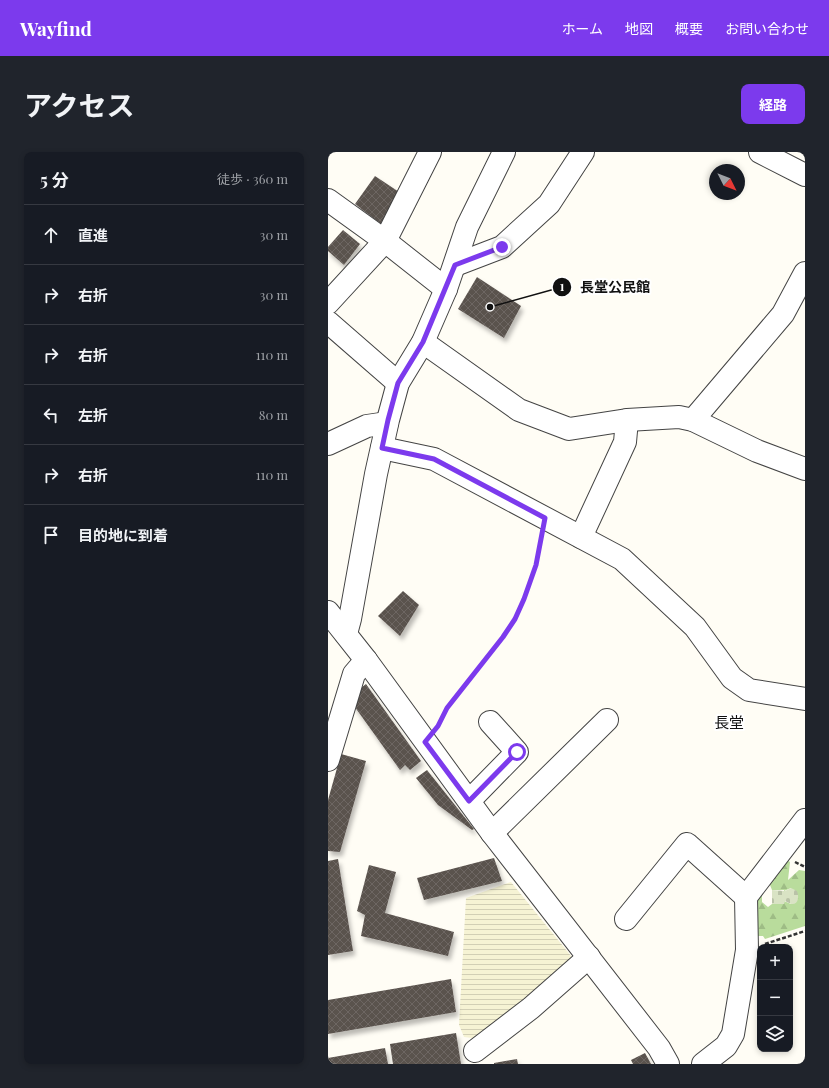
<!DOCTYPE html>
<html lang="ja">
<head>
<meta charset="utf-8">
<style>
	body { margin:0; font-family:"Playfair Display","Noto Sans JP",serif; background:#20242c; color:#f1f3f6 }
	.controls { position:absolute; right:12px; bottom:12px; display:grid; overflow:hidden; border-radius:8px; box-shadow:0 2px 6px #0003 }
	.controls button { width:36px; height:36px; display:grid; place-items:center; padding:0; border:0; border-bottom:1px solid #363941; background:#171b24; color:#f1f3f6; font:20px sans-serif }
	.compass { position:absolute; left:381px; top:12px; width:36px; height:36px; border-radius:50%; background:#171b24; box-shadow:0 2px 6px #0003; rotate:132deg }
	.stop { position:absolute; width:12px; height:12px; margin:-9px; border:3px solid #7c3aed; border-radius:50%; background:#fff }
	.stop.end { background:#7c3aed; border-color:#fff; box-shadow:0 1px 4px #0008 }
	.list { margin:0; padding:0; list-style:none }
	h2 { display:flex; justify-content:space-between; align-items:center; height:52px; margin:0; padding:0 16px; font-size:17px }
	h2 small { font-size:13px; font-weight:400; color:#9ea1a6 }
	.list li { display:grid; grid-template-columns:26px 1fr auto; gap:12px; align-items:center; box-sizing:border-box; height:60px; padding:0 16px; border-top:1px solid #363941 }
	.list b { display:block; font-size:15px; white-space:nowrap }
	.list em { font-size:13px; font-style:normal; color:#9ea1a6 }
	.icon { flex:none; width:22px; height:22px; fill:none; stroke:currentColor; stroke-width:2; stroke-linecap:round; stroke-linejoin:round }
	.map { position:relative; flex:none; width:477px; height:912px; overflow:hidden; border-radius:8px }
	header { display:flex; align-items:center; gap:24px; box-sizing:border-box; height:56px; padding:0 20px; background:#7c3aed; color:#fff }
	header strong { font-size:19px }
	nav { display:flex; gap:22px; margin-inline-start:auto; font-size:14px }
	.intro { display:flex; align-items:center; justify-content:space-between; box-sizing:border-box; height:96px; padding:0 24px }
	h1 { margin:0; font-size:28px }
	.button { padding:10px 18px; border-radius:8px; background:#7c3aed; color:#fff; font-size:14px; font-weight:700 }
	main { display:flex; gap:24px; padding:0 24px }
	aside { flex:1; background:#171b24; border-radius:8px; box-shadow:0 2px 6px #0003 }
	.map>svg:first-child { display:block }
	.farmland { fill:url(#farmland-rules) }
	.forest { fill:url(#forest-firs) }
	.cemetery { fill:url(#cemetery-stones) }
	.building { fill:url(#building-cross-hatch); filter:url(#shadow) }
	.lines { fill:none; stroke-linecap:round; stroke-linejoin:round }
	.minor-casing { stroke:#444; stroke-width:24 }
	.path { stroke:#333; stroke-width:2.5; stroke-dasharray:4 2; stroke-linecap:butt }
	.minor { stroke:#fff; stroke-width:22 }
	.route { stroke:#7c3aed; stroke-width:5 }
	.labels { text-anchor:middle; stroke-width:4; stroke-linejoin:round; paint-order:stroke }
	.quarter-label { font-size:15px; fill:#111; stroke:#fff }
	.leader { fill:none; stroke:#111; stroke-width:1.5 }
	.callout-dot { fill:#111; stroke:#fff; stroke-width:1.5 }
	.mark-label { font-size:12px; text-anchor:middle; font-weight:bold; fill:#fff }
	.callout-label { font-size:14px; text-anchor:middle; font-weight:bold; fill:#111; stroke:#fff; stroke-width:4; stroke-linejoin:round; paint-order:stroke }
</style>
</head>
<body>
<header>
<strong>Wayfind</strong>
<nav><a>ホーム</a><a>地図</a><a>概要</a><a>お問い合わせ</a></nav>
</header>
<div class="intro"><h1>アクセス</h1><a class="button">経路</a></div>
<main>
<aside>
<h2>5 分<small>徒歩 · 360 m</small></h2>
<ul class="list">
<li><svg class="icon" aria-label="ahead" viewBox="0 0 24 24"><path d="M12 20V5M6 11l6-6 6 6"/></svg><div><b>直進</b></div><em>30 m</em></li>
<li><svg class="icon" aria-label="right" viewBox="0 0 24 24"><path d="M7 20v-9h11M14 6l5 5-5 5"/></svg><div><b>右折</b></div><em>30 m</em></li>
<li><svg class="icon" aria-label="right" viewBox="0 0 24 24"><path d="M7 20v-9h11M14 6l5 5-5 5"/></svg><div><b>右折</b></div><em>110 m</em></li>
<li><svg class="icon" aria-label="left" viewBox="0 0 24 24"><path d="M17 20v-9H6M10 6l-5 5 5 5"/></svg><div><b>左折</b></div><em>80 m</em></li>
<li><svg class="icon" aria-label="right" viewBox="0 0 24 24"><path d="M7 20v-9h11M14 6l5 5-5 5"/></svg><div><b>右折</b></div><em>110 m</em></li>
<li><svg class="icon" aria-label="arrive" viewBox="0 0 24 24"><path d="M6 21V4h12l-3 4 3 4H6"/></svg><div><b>目的地に到着</b></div></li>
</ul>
</aside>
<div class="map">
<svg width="477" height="912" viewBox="0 0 477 912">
	<defs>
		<pattern id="farmland-rules" width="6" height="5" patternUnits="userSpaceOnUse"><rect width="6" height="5" fill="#f6f3d4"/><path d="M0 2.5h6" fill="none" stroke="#d2cfb5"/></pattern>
		<pattern id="forest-firs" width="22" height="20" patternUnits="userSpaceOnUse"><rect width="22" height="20" fill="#b9dc9c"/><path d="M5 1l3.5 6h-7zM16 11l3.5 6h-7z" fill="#9ebc85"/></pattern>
		<pattern id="cemetery-stones" width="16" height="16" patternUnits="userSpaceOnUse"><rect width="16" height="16" fill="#d9e3c4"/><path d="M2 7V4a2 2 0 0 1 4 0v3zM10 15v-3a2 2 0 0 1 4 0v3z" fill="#b9c2a7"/></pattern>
		<pattern id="building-cross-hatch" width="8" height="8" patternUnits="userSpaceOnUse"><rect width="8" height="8" fill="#5a524d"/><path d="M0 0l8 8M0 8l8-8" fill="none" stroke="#6d6662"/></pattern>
		<filter id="shadow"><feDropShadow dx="2.5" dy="4.5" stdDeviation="2" flood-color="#0004"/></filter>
	</defs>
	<rect width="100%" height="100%" fill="#fffdf5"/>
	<path class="farmland" d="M183,730L248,810L152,887L136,885L131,873L138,746Z"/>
	<path class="forest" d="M456,706L462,710L460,728L471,718L477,719V774L437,787L435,784H429L422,753L431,744H434V750L440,755L444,752H456V749L463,752V736L456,739V738H444L442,733L437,729Z"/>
	<path class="cemetery" d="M463,736L469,739C471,744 471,753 463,752C461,751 459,750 457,749L456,752H444V738L457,739Z"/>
	<g class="building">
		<path d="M47,24L74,42L57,75L27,52Z"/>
		<path d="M15,78L32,92L16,113L0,99V95Z"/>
		<path d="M149,125L193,154L176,186L130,157Z"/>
		<path d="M75,439L91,453L72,484L50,464Z"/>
		<path d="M38,532L93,609L82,618L77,613L72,618L24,551L31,544L29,539Z"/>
		<path d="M13,602L38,609L12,700L0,699V648Z"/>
		<path d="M99,618L146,677L144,678L110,653L88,626Z"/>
		<path d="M166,706L174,729L96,748L89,726Z"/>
		<path d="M10,707L25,799L0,803V709Z"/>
		<path d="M41,713L68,720L57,761L126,780L120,804L33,784L37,763L29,759Z"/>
		<path d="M123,827L128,860L0,882V848Z"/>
		<path d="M128,881L133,912H65L62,892Z"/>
		<path d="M57,896L60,912H0V906Z"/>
		<path d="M317,901L323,912H305L303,908Z"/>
		<path d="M189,907L190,912H166V911Z"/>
	</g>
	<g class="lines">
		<g class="minor-casing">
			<g id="minor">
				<path d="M432,0L477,23"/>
				<path d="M0,48L57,89L118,137"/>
				<path d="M127,113L174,95L221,52L255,0"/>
				<path d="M0,151L57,89L102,0"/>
				<path d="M0,170L70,231"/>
				<path d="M95,190L191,258L241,277L299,268L351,265L365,268L429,299L477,317"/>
				<path d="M365,268L455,162L477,121"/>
				<path d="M0,292L39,274L59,271"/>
				<path d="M54,296L106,307L294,407L367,475L404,526L421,538L477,547"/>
				<path d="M253,385L297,290L299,268"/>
				<path d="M0,460L38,508L164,681L331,896L340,912"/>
				<path d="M18,482L22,467L48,322L60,268L70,231L95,190L118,137L139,75L176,0"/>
				<path d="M0,608L26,522L38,508"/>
				<path d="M141,649L189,600L162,570"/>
				<path d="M164,681L279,568"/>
				<path d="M298,767L359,692L418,745"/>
				<path d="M147,899L203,856L261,805"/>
				<path d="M375,912L398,894L405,882L419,798L418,745L477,668"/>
			</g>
		</g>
		<g class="path">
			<path d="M109,575L119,556L175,485L187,467L196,447L208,413L213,384"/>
			<path d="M467,710L477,715"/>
			<path d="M437,792L477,779"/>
		</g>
		<use href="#minor" class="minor"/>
	</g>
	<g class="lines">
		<path class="route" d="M174,95L127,113L95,190L70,231L60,268L54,296L106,307L217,366L208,413L196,447L187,467L175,485L119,556L110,574L97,590L141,649L189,600"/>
	</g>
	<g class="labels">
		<g class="quarter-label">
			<text x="401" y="576">長堂</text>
		</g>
	</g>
	<path class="leader" d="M162 155L234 135"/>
	<g class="callout-dot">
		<circle cx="162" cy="155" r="4"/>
		<circle cx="234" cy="135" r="10"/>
	</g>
	<g class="mark-label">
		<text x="234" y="139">1</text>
	</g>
	<g class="callout-label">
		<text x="287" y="140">長堂公民館</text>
	</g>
</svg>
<div class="controls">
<button>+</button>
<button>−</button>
<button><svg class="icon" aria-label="layers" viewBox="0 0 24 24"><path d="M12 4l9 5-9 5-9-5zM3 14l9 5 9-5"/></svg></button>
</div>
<svg class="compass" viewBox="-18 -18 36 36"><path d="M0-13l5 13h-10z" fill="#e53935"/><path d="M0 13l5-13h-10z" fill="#9ea1a6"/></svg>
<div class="stop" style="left:189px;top:600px"></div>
<div class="stop end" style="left:174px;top:95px"></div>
</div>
</main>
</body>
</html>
